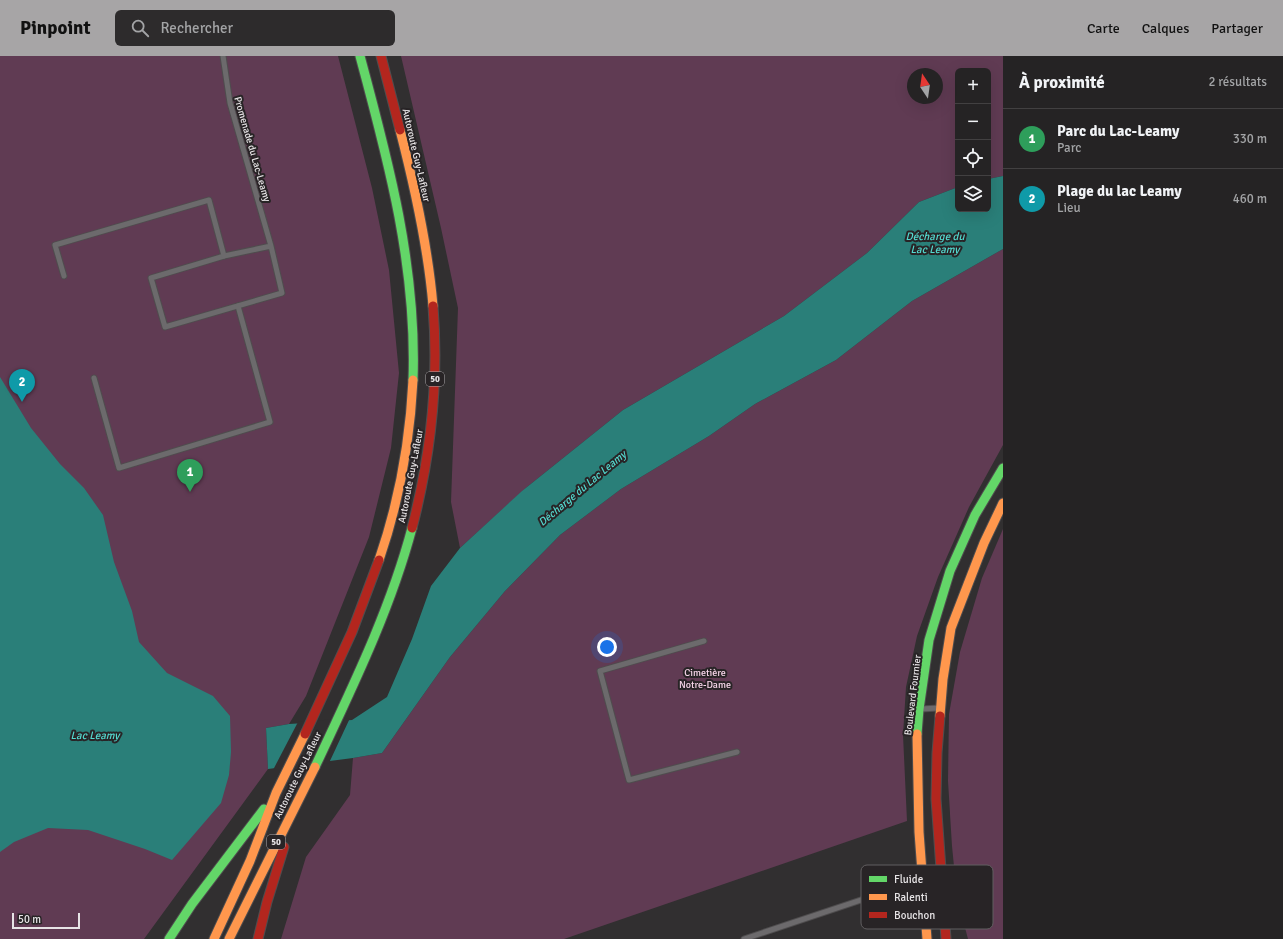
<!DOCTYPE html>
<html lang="fr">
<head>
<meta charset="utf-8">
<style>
	body { margin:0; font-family:Signika,sans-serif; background:#2d2b2c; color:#f1f3f6 }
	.controls { position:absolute; right:12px; top:12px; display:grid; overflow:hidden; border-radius:6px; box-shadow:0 4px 16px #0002 }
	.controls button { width:36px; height:36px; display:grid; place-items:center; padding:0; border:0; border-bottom:1px solid #424041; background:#252324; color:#f1f3f6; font:20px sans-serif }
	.compass { position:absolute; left:907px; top:12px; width:36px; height:36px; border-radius:50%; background:#252324; box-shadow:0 4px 16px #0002; rotate:347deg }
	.scale { position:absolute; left:12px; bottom:10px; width:68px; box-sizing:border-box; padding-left:4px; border:2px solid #e7e4e6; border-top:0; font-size:11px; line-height:14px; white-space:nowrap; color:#e7e4e6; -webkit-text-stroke:3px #282426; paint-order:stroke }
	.you { position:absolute; left:607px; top:591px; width:14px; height:14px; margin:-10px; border:3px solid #fff; border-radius:50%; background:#1a73e8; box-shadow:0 0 0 6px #1a73e833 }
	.badge { display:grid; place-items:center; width:26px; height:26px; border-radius:50%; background:#a7a5a6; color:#fff; font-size:13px; font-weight:700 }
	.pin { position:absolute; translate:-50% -33px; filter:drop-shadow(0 1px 2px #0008) }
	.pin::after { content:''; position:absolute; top:21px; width:14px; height:12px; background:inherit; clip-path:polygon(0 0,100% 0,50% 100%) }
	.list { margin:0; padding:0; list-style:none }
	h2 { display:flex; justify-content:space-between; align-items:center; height:52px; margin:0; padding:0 16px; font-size:17px }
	h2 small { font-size:13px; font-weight:400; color:#a3a4a6 }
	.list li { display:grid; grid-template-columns:26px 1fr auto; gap:12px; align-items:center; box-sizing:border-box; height:60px; padding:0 16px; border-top:1px solid #424041 }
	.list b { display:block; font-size:15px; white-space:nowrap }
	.list p { margin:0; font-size:13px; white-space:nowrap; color:#a3a4a6 }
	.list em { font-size:13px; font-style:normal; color:#a3a4a6 }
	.icon { flex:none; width:22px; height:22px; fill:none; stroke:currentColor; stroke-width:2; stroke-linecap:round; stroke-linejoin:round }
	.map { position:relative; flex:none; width:1003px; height:883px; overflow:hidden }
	header { display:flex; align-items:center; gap:24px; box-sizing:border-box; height:56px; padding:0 20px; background:#a7a5a6; color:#111 }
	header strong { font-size:19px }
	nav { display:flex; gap:22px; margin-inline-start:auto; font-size:14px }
	.search { width:280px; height:36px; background:#2d2b2c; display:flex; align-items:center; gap:10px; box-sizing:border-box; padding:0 14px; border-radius:6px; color:#a3a4a6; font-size:15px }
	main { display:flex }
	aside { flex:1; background:#252324 }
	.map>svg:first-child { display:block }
	.green { fill:#603b53; fill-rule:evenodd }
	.water { fill:#2a7f79 }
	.pier { fill:#312f30 }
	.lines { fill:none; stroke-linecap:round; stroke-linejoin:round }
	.lane-casing { stroke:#4f4d4e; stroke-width:7 }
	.fast-casing { stroke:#4f4d4e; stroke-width:11 }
	.slow-casing { stroke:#4f4d4e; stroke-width:11 }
	.jam-casing { stroke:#4f4d4e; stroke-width:11 }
	.lane { stroke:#6c6a6c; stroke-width:5 }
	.fast { stroke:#63d668; stroke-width:9 }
	.slow { stroke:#ff974d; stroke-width:9 }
	.jam { stroke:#b3261e; stroke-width:9 }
	.labels { text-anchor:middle; stroke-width:4; stroke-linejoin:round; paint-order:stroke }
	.shield { fill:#282426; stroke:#aeaaac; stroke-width:1 }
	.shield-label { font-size:9px; font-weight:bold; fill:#e7e4e6 }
	.street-label { font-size:10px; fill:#e7e4e6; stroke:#282426 }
	.park-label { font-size:10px; fill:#f7d5e9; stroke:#282426 }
	.water-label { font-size:11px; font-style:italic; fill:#54d9cf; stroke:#282426 }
	.key { fill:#282426; stroke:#615e60; stroke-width:1 }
	.key-label { font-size:11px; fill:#e7e4e6 }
</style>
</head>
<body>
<header>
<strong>Pinpoint</strong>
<div class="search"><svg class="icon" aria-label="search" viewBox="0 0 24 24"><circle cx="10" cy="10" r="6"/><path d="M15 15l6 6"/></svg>Rechercher</div>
<nav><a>Carte</a><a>Calques</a><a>Partager</a></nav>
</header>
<main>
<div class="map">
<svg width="1003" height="883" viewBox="0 0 1003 883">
	<rect width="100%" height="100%" fill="#312f30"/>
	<g class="green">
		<path d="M0,0H338L372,132L389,214L399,317L391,392L369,481L306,640L289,668L266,672L268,713L144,883H0Z"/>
		<path d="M401,0H1003V120L988,123V15H958V131L919,146L867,197L784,260L623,354L527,431L460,492L451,446L458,252L441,172ZM913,18H937V42H913Z"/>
		<path d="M1003,193V389L969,451L938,521L917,580L906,631L903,679L907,765L564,883H281L306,801L350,739L353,702L382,697L450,601L505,535L560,479L621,433L709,380L755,348L836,304L912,245Z"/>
		<path d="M1003,473V883H968L957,841L952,790L948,725L949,658L960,596L982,522Z"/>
	</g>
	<g class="water">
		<path d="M1003,120V193L912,245L836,304L755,348L709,380L621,433L560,479L505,535L450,601L382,697L353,702L268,713L266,672L289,668L352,664L387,641L412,583L431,530L460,492L522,435L623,354L784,260L867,197L919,146L958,131V153H988V123Z"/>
		<path d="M0,321L31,372L60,408L84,432L103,459L114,506L132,555L139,586L167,617L213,640L230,660L231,696L229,719L221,747L172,804L145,793L88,774L48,772L14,786L0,796Z"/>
	</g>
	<path class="pier" d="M350,662L329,707L273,714L298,666Z"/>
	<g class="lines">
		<g class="lane-casing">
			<g id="lane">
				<path d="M223,0L230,47L271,190L282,237L165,271L151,222L224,200L271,190"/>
				<path d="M64,220L55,189L209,144L224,200"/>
				<path d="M94,322L119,412L270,366L238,250"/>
				<path d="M704,585L600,615L629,724L737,696"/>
				<path d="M921,653L939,652"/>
				<path d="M744,883L921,824"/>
			</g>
		</g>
		<g class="fast-casing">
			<g id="fast">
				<path d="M360,0C389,107 417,212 413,324"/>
				<path d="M917,678L919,653L929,584L950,515L975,459L1003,412"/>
				<path d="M315,711C351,634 390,555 412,472"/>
				<path d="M169,883L192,848L264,753"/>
			</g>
		</g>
		<g class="slow-casing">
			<g id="slow">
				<path d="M400,74C415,132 428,190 433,250"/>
				<path d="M379,504C399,446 410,385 413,324"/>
				<path d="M940,660L943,623L951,572L984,487L1003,447"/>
				<path d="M917,678L919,776L927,883"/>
				<path d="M214,883L250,805L276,737L305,678"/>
				<path d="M229,883L315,711"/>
			</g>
		</g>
		<g class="jam-casing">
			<g id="jam">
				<path d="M381,0L400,74"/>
				<path d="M412,472C431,399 439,325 433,250"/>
				<path d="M940,660L937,697L936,743L946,883"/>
				<path d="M305,678L352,576L379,504"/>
				<path d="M258,883L267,846L284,791"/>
			</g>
		</g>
		<use href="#lane" class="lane"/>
		<use href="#fast" class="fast"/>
		<use href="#slow" class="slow"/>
		<use href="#jam" class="jam"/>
	</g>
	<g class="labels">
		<g class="shield">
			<rect x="426" y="316" width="18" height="14" rx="3"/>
			<rect x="267" y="779" width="18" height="14" rx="3"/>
		</g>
		<g class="shield-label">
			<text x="435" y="326">50</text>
			<text x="276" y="789">50</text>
		</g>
		<g class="street-label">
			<text transform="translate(253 93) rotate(74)" y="4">Promenade du Lac-Leamy</text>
			<text transform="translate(417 99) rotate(77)" y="4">Autoroute Guy-Lafleur</text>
			<text transform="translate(410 420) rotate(-79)" y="4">Autoroute Guy-Lafleur</text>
			<text transform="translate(912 639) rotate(-83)" y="4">Boulevard Fournier</text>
			<text transform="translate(297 719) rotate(-64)" y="4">Autoroute Guy-Lafleur</text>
		</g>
		<g class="park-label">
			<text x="705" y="620">Cimetière<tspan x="705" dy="12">Notre-Dame</tspan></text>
		</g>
		<g class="water-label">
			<text x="935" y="184">Décharge du<tspan x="935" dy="13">Lac Leamy</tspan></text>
			<text transform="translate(582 432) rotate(-40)" y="4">Décharge du Lac Leamy</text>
			<text x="95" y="683">Lac Leamy</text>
		</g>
	</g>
	<rect x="861" y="809" width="132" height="64" rx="6" class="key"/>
	<rect x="869" y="820" width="18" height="6" fill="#63d668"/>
	<rect x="869" y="838" width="18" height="6" fill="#ff974d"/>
	<rect x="869" y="856" width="18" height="6" fill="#b3261e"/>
	<g class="key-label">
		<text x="894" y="827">Fluide</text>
		<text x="894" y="845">Ralenti</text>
		<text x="894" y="863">Bouchon</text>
	</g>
</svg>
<div class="controls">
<button>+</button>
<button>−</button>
<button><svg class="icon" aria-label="locate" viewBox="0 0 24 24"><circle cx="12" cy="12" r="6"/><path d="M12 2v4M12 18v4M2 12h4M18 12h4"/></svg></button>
<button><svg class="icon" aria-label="layers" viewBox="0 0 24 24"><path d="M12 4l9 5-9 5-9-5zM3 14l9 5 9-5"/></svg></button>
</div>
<svg class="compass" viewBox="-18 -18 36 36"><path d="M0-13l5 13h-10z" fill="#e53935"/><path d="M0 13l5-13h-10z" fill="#a3a4a6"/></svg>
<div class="scale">50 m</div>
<div class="you"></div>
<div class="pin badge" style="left:190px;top:436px;background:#2e9e5b">1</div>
<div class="pin badge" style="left:22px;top:346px;background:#0f9aa8">2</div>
</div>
<aside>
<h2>À proximité<small>2 résultats</small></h2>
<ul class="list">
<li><span class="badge" style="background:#2e9e5b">1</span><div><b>Parc du Lac-Leamy</b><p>Parc</p></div><em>330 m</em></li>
<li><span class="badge" style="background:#0f9aa8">2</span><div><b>Plage du lac Leamy</b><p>Lieu</p></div><em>460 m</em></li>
</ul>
</aside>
</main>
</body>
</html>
